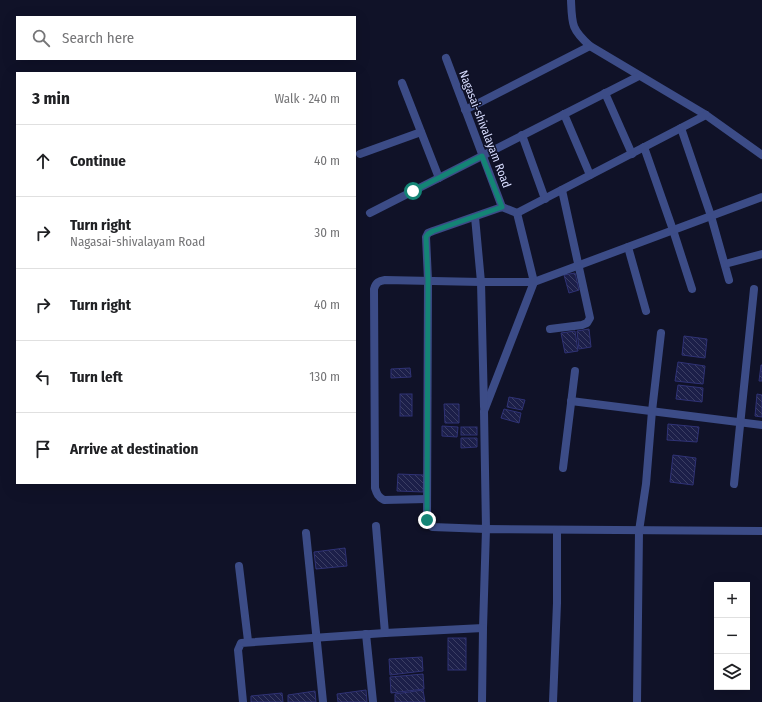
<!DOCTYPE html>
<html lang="en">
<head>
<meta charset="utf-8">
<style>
	body { margin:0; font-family:"Fira Sans Condensed",sans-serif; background:#f6f6f6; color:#202124 }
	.controls { position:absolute; right:12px; bottom:12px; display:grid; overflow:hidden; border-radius:0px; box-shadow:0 4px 16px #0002 }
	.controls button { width:36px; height:36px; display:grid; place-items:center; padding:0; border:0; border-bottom:1px solid #e0e0e0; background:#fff; color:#202124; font:20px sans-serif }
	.stop { position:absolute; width:12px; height:12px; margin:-9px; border:3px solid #148475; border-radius:50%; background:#fff }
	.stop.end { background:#148475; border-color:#fff; box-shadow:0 1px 4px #0008 }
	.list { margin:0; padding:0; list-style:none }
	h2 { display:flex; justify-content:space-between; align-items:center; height:52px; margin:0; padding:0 16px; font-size:17px }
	h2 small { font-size:13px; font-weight:400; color:#757577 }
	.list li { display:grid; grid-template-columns:26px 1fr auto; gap:12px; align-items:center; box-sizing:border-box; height:72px; padding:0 16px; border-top:1px solid #e0e0e0 }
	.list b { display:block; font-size:15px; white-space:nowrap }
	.list p { margin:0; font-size:13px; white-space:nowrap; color:#757577 }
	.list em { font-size:13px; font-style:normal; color:#757577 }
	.icon { flex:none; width:22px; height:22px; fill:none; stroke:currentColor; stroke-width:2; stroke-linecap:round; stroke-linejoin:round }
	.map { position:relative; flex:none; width:762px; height:702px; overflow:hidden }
	.search { position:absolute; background:#fff; box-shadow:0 4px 16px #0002; left:16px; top:16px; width:340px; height:44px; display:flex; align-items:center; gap:10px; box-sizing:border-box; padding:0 14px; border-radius:0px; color:#757577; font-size:15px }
	.panel { position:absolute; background:#fff; box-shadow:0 4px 16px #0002; left:16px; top:72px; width:340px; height:412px; border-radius:0px }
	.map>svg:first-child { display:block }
	.building { fill:url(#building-back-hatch); stroke:#2f3275 }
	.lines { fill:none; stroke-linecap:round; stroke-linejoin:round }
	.street { stroke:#3c4c87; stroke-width:8 }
	.route { stroke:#148475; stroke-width:5 }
	.labels { text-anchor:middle; stroke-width:3; stroke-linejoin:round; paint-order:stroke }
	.street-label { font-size:12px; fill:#d8ddff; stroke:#101228 }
</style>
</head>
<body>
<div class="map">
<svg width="762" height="702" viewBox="0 0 762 702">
	<defs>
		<pattern id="building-back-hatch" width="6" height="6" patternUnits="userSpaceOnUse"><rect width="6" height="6" fill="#1c1f49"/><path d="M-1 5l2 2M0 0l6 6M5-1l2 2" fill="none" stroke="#3c3f64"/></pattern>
	</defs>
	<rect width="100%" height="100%" fill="#101228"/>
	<g class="building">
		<path d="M575,273L579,290L569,293L564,275Z"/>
		<path d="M589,329L591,347L579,349L577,331Z"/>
		<path d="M575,331L578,351L565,353L561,333Z"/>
		<path d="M684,336L707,339L705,358L682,355Z"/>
		<path d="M678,362L705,366L703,384L675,381Z"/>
		<path d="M761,365H762V381H759Z"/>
		<path d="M410,368L411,377L391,378V369Z"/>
		<path d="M678,385L703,388L702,402L676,399Z"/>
		<rect x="400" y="394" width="12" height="22"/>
		<path d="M757,394L762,395V417L755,416Z"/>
		<path d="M509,397L525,400L522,410L507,407Z"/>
		<path d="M444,404H459V423H445Z"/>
		<path d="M504,409L521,413L519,423L501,418Z"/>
		<path d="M668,424L699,427L697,442L667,440Z"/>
		<path d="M442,426L458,427L457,437L442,436Z"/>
		<rect x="461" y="427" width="16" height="8"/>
		<path d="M461,438H477V447L461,448Z"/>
		<path d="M673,455L696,458L693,485L670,482Z"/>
		<path d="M398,474L424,475L423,492L397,491Z"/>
		<path d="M345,548L347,566L316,569L314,552Z"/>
		<rect x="448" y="638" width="18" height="32"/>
		<path d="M422,657L423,671L390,675L389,659Z"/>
		<path d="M423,674L424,689L391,693L390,677Z"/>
		<path d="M366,690L367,702H338L337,694Z"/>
		<path d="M423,690L425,702H395V694Z"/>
		<path d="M315,691L316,702H288V695Z"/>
		<path d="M282,693L283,702H251V696Z"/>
	</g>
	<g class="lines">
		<g class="street">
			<path d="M571,0C572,24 571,29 590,46"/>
			<path d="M446,58L502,207"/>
			<path d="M402,83L439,178"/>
			<path d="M605,93L632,154"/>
			<path d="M465,110L590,46L706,115L762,155"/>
			<path d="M564,114L590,175"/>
			<path d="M681,128L711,216L729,280"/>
			<path d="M522,135L545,199"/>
			<path d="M644,147L673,230L692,289"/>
			<path d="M360,154L421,132"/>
			<path d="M502,207L517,213L534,282L484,411L486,529L432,527L429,524L427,520L428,280L426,237L428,233L433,231Z"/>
			<path d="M370,213L639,76"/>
			<path d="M517,213L706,115"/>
			<path d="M475,217L481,282L484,407"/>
			<path d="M628,247L646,311"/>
			<path d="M725,264L762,254"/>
			<path d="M550,329L582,325L587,323L590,318L562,190"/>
			<path d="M571,401L762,425"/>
			<path d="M563,468L575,371"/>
			<path d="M734,484L754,289"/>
			<path d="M427,499L384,500C378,497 377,494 375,488L374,289C376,282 379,281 385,280L481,282H534L762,197"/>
			<path d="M376,526L385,633"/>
			<path d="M306,533L323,702"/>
			<path d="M239,566L248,641"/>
			<path d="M366,634L373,702"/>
			<path d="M243,702L238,650L241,643L385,633L483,628L486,529L762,531"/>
			<path d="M482,702L483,628"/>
			<path d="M553,702L557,603V530"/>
			<path d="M637,702L639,531L646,484L652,411L661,333"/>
		</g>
	</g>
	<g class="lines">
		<path class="route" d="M413,191L482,156L502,207L433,231L428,234L426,237L428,280L427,520"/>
	</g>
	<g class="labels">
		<g class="street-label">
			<text transform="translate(485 129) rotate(69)" y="4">Nagasai-shivalayam Road</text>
		</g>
	</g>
</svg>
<div class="controls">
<button>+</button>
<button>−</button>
<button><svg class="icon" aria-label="layers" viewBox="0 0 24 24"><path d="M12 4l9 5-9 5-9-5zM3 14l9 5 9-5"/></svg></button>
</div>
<div class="stop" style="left:413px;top:191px"></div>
<div class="stop end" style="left:427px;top:520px"></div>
<div class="search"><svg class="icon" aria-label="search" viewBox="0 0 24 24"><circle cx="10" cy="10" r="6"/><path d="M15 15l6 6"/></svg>Search here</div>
<section class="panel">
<h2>3 min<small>Walk · 240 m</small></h2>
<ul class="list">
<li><svg class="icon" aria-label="ahead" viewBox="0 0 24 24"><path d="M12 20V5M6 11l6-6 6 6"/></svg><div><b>Continue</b></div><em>40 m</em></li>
<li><svg class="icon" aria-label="right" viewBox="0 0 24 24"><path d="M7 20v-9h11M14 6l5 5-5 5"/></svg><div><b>Turn right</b><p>Nagasai-shivalayam Road</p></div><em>30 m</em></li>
<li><svg class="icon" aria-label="right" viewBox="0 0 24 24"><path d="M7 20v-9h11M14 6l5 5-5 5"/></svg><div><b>Turn right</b></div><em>40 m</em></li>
<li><svg class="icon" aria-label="left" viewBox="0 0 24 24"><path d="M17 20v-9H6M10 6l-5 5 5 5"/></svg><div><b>Turn left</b></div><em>130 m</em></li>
<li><svg class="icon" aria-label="arrive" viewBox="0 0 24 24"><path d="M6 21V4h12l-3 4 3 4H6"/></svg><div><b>Arrive at destination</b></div></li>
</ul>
</section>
</div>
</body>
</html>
